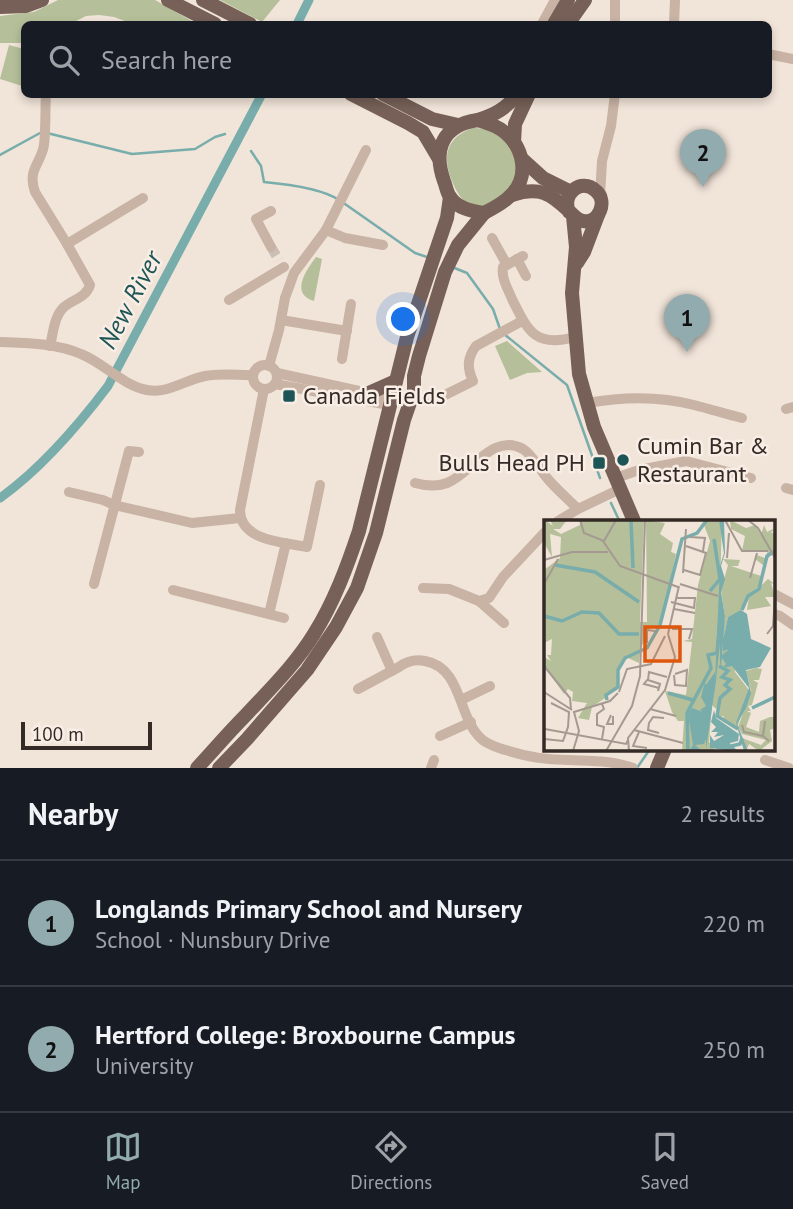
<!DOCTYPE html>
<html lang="en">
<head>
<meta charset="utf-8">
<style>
	body { margin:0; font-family:"PT Sans",sans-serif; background:#242831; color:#f1f3f6 }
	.scale { position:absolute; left:21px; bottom:18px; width:131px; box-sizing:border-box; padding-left:7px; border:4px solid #342a26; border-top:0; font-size:19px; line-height:24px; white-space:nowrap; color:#342a26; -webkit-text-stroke:5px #f9eee5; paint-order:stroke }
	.you { position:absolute; left:404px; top:320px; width:24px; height:24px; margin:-18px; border:5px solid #fff; border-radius:50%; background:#1a73e8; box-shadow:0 0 0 10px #1a73e833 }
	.badge { display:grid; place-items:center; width:46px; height:46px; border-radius:50%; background:#92abae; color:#111; font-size:23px; font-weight:700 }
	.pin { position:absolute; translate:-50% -58px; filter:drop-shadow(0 2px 4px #0008) }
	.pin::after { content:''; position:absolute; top:37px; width:24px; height:21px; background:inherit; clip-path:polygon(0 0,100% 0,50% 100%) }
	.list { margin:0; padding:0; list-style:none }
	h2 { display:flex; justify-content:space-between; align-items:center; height:91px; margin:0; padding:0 28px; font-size:30px }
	h2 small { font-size:23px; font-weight:400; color:#9ea1a6 }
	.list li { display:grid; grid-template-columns:46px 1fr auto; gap:21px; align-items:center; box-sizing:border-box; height:126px; padding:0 28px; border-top:2px solid #363941 }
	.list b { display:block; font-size:26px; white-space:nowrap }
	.list p { margin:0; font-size:23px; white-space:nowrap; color:#9ea1a6 }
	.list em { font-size:23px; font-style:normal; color:#9ea1a6 }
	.icon { flex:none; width:38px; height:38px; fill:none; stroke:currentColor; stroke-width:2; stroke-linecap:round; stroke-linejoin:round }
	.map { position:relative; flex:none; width:793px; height:768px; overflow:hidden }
	.search { position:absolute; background:#171b24; box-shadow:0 4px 10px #0003; left:21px; right:21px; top:21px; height:77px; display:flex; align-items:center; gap:18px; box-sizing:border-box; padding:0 24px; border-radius:10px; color:#9ea1a6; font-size:26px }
	.sheet { height:343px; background:#171b24 }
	nav { display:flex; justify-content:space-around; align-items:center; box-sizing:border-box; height:98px; border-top:2px solid #363941; background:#171b24; font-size:19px; color:#9ea1a6 }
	nav a { display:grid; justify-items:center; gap:4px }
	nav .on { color:#92abae }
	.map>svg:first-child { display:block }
	.green { fill:#b5bf99 }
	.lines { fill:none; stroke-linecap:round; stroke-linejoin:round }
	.stream { stroke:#78adac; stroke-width:2.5 }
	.canal { stroke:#78adac; stroke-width:9 }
	.minor-tunnel { stroke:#cbbfb5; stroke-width:10; stroke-dasharray:10 5; stroke-linecap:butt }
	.minor { stroke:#c8b3a5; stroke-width:10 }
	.major { stroke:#766057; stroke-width:14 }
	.poi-dot { fill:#1d5455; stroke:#f9eee5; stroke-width:2.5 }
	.labels { text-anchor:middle; stroke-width:5; stroke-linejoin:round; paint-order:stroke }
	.poi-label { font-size:24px; fill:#342a26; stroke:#f9eee5; text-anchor:start }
	.water-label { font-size:26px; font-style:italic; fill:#1d5455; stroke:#f9eee5 }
	.inset-river { fill:none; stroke:#78adac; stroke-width:3.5 }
	.inset-road { fill:none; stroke:#a59a91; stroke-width:2 }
	.view { fill:#df570d; fill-opacity:0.15; stroke:#df570d; stroke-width:3.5 }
	.inset-edge { fill:none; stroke:#342a26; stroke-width:3.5 }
</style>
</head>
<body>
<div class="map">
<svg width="793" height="768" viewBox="0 0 793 768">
	<rect width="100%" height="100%" fill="#f1e4d9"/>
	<g class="green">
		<path d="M58,0H155L197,24H133L114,17L99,15L86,16L70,24H24V43H0V16L34,12Z"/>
		<path d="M220,0H280L262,22Z"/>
		<path d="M9,45L24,49V78L22,86L0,79Z"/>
		<path d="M473,128C503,126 528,162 510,188C507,192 501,195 497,198C493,201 488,205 483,206C465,208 458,195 452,181C442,157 446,137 473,128Z"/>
		<path d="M316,257L322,259L314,301C289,294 307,269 316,257Z"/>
		<path d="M507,341L542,372L527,373L510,380L495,346Z"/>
	</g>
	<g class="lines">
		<g class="stream">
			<path d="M47,133L132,154L195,149L215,137L225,134"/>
			<path d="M251,151L261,166L264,182C286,184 321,188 339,200"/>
			<path d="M0,155L40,133"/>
			<path d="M345,204L415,253L427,257"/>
			<path d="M452,267L467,273L493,309L500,329"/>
			<path d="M504,334L567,385L600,478"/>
			<path d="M611,503L619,520"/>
			<path d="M637,768L650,749"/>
		</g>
		<g class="canal">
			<path d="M297,24L309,0"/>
			<path d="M0,498C42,468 77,427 108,386L262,94"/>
		</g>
		<path class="minor-tunnel" d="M271,247L279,260"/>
		<g class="minor">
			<path d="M615,0V24"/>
			<path d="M542,24L555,0"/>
			<path d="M674,24L675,0"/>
			<path d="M768,54L793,59"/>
			<path d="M46,94C45,111 46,128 44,145C41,164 27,169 35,192L67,244L90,285C86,298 73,299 64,307C54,316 53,334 50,346"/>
			<path d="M600,196L602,161L611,126L615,94"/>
			<path d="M271,211L256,219L271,247"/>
			<path d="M326,230L345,238L383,245"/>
			<path d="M492,238L507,265"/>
			<path d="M67,244L143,198"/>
			<path d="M523,256L503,267C501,278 508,289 512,299C528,331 535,348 575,337"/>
			<path d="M517,259L526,276"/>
			<path d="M229,300L284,267"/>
			<path d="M281,320L347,331"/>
			<path d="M0,342C26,343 56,343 81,354C104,363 122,385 147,390C168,394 185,380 205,376C220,373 237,375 253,375"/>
			<path d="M342,359L351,304"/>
			<circle cx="265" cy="377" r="12"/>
			<path d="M269,366L279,330L285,298L294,273L326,230L366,150"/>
			<path d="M277,373L391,398"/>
			<path d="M275,384L389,405"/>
			<path d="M264,389L240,510C240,541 283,542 307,547L320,485"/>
			<path d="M433,401L473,381C467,368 467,358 476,346L522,321"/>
			<path d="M587,403C621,397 660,396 694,405C710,409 726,414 742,418"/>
			<path d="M786,409L793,407"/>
			<path d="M616,478L639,470L686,461L751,478"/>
			<path d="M415,483C426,486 437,487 447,483C471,474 492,432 523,449C533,455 539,469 547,478C556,489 568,499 578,509"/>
			<path d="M786,488L793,490"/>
			<path d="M69,492L103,500L114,505L192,523L240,518"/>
			<path d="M558,521L578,509L620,489"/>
			<path d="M94,584L129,451L139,452"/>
			<path d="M423,588L449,589L479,601L489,598L503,577L546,531"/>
			<path d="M173,590L284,618"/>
			<path d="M774,594L793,604"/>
			<path d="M479,601L504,623"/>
			<path d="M269,614L286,543"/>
			<path d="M774,614L780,616L793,625"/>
			<path d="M377,637L392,671"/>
			<path d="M358,689L399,667C407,661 415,659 425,661C464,668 457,721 484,741C492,746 501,749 509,751C528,757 548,760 568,760C591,761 611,760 633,768"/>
			<path d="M461,700L490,686"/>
			<path d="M440,736L471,722"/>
			<path d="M765,760L789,768"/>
			<path d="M431,768L434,760"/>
		</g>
		<g class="major">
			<path d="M168,0L215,24"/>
			<path d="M203,0L250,24"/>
			<path d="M0,7L26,6L42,0"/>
			<path d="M554,24L568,0"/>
			<path d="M568,24L585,0"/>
			<path d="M351,94L408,123L423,132L439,159"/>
			<path d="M383,94L432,119L458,125"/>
			<path d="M478,120C486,123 496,125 503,131C523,146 530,175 512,194C505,202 494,208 484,213C472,211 458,209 450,197C447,193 446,186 444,181C433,150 442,125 478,120Z"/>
			<path d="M478,120C494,115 506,109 517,94"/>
			<path d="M514,142L515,124L529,94"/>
			<path d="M522,159L543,178L571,192"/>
			<path d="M512,195C539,186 550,193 570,212C574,216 577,220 583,221C599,224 608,201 596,191C581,177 561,194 569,212"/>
			<path d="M573,216L576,247L572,293L579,374L594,427L634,521"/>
			<path d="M577,263L584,252L598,215"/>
			<path d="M369,393L396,381"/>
			<path d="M197,768C213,751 228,733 245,716C269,690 295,665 314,634C334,602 347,567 359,531L407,337L447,218L450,197"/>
			<path d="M219,768L247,739L307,670L336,627L357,588L376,533L404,420L414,391V376L419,356L445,272L458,245L484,213"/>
			<path d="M657,768L665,749"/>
		</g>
	</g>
	<g class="poi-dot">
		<rect x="282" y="389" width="14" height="14" rx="3.5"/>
		<circle cx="623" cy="460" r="7"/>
		<rect x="592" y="456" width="14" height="14" rx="3.5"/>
	</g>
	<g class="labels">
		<g class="poi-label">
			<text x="303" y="404">Canada Fields</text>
			<text x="637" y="454">Cumin Bar &amp;<tspan x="637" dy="28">Restaurant</tspan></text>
			<text x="585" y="471" text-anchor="end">Bulls Head PH</text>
		</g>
		<g class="water-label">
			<text transform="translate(130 300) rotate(-62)" y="9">New River</text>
		</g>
	</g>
	<g transform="translate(544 520)">
		<rect width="231" height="231" fill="#f1e4d9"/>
		<path d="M1,0L9,6L6,0H23L16,9H9L17,14L36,5V0H100L96,102H103L102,0L121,3L116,14L129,23L127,32L132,34L118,99L113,107L105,108L96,131L84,135L96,132L95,143L82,137L73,150L75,167L63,175L64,181L61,178L48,187L45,200L34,198L43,183L28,181L29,172L24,169L20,174L0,146V137L7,141L3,135H7L8,119L0,123V50L16,38L17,17L6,14L8,37L0,23ZM164,0H178L174,130L181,97L177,70L184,45L179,39L196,40L194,46H187L217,56L216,66L203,75L197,91L184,97L179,120L180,129L189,134L191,152L205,170L193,208L178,201L180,196L174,197L175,183L172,189L168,185L165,222L171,231H138L140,201H134L128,192L121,171L142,175L148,122L139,121L148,119L154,65L166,21L160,5ZM186,0L202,8L211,5L217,15L220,5L223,12L231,8L227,13H231V29L219,45L211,39L213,35L221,38L224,31H198L201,16L187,9ZM224,59L231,64L227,63L231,77H221L227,86L203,90L205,77ZM212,148L218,149L215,160H209L214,163L208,185L204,186L207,191H203L207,193L202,207L215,212L216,201L226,197H231V208L226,210L228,221L215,231L205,224L202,231L198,218L217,225L222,220L198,214L194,207L207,171L202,151Z" fill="#b5bf99"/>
		<path d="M175,0H180L181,33L177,46L181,59L177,72L181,96L178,135L184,130L179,131V120L184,97L197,90L203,94L207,119L227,128L216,147L202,150L207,173L202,188L193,204L204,231H200L192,203L205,168L188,146L179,148L182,144L178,138L176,149V123L172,161L162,229V219L160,224L151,225L158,231H145L149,225L144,194L148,188L159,192L156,190L162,186L157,177L161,162L162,165L171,152V162L176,46L180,33ZM170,190L172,198L195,214L194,221L186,223L189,231L166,228V215L170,221L180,215L170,217L174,212H167L172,207L167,202Z" fill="#78adac"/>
		<path class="inset-river" d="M87,1L89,48M11,45L51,52L95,82M166,71L176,59L170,19M198,90L204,76L215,69L223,36L231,31M0,96L18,101L38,92L55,93L75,114H95M175,146L184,151L178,157L186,160L181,165L186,169L176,178L173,196L194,209M124,173L149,180M63,180L62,175L74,167V150L81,138L103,128L116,105L138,19L153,13L163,0M208,188L231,177M144,231L143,193L167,148L164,135L173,133L176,100M191,231L187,226L196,224L198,218"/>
		<path class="inset-road" d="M36,0L40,13L60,21M181,0L198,31H224M204,0L214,8L231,38M146,17L161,18L159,31M59,21L76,46L134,67M60,21L72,0M183,38L185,13M0,40L28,32H64M140,50L156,55L162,33L142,26M139,53L142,9M206,58L213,33M0,64L14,39M136,64L174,76M127,82L150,88L151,78H132M130,89L151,93M128,109H148L145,119M124,114L135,66M223,114L229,106L231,79M103,123V110L111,111M0,146L26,178L27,189M130,155L131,165L142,166L143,150L131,154M104,159L100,164L115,168M114,171L116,164L104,160L105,152L123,157M0,172L28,190M75,172L83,149L107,144L121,116M58,184L60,189L53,194V205L60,207L58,219M106,189L132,196M67,195L63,204H69V196M221,201L219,216L225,221M198,205L200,212L219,216M1,209L82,224L84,220M90,210L139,223M95,212L89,226L103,228M115,213L104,210L105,203L109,197L120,198M0,219L19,221L24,207L25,192L7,183M29,231L35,211L30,192L66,181L74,173M62,231L88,186L96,156L101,0M85,231L84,218L121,170L131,137L124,114"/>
		<path class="view" d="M101,107H136V141H101Z"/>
		<rect width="231" height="231" class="inset-edge"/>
	</g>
</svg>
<div class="scale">100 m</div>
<div class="you"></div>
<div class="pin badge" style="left:687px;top:352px">1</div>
<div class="pin badge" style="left:703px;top:187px">2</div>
<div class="search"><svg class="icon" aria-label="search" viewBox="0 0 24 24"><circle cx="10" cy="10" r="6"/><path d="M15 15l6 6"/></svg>Search here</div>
</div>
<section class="sheet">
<h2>Nearby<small>2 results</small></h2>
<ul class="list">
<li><span class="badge">1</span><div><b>Longlands Primary School and Nursery</b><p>School · Nunsbury Drive</p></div><em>220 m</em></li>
<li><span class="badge">2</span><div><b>Hertford College: Broxbourne Campus</b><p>University</p></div><em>250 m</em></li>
</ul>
</section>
<nav>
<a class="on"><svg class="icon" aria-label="map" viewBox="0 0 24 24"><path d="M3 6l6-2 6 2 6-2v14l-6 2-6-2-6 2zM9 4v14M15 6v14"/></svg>Map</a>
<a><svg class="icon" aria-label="directions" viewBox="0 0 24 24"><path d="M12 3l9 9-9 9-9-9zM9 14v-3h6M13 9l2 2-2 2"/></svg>Directions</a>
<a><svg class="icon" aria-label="saved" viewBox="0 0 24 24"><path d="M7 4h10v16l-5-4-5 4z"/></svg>Saved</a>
</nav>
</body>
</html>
